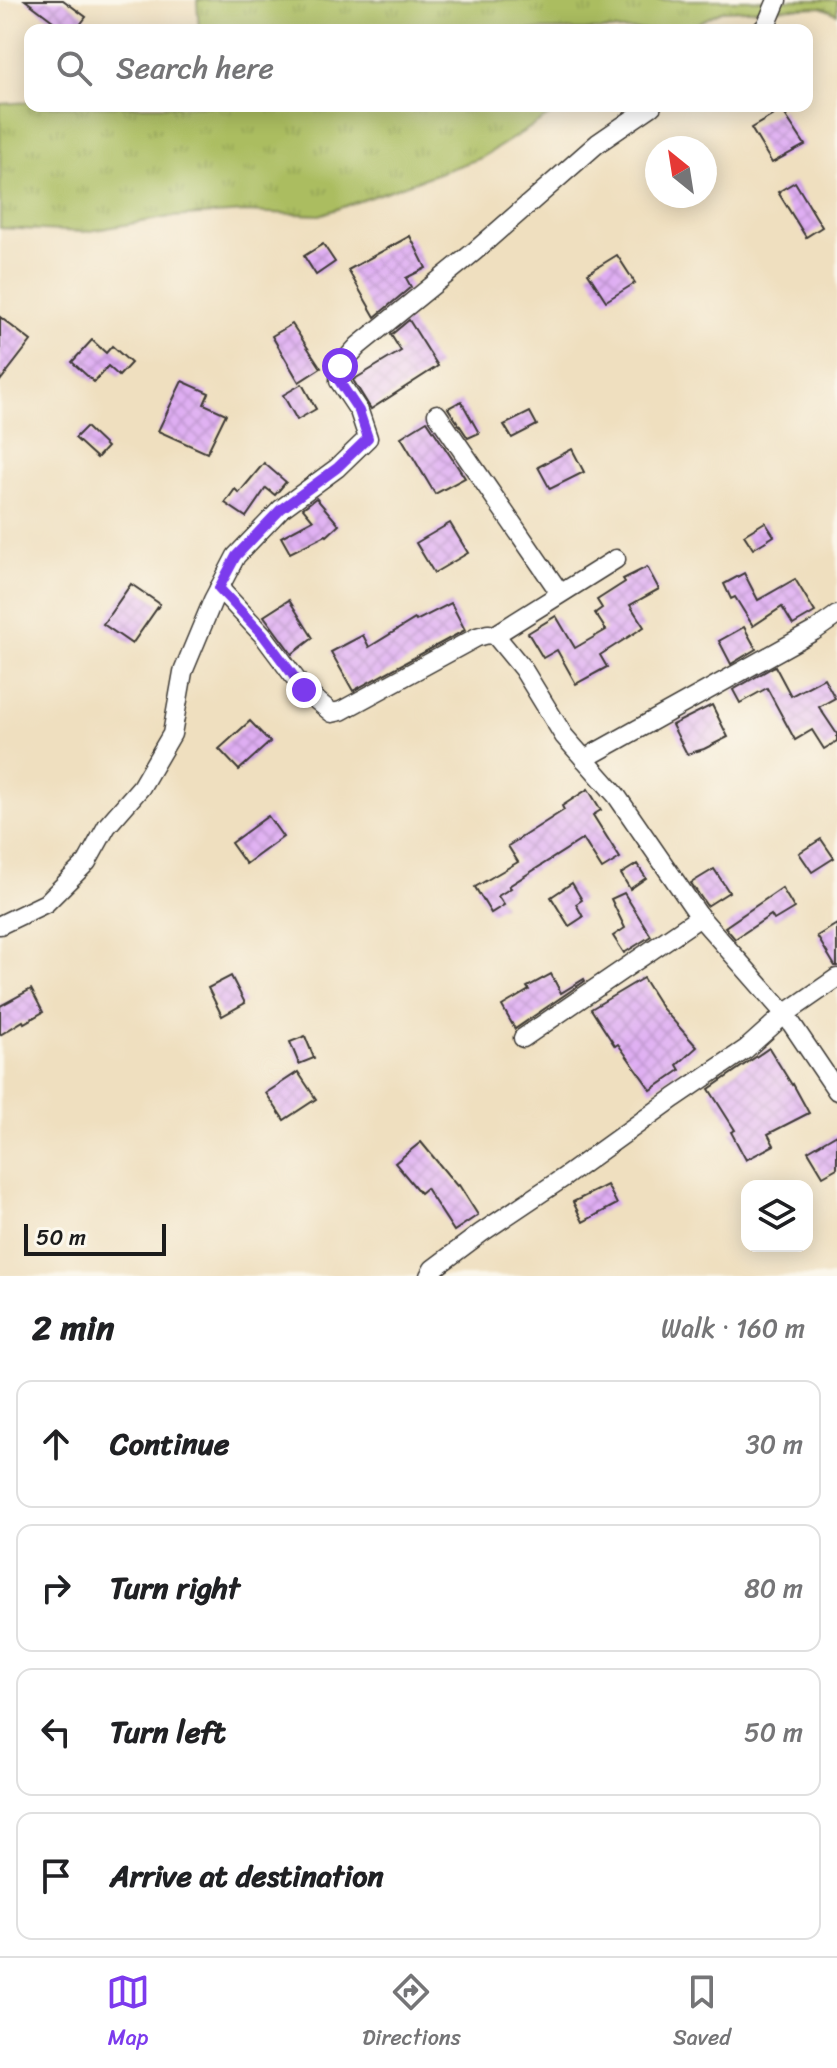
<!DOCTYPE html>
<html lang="en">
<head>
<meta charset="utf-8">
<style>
	body { margin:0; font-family:Sriracha,sans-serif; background:#f6f6f6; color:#202124 }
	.controls { position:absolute; right:24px; bottom:24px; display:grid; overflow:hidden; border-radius:16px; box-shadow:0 4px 20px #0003 }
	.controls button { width:72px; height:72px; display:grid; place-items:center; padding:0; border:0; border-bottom:2px solid #e0e0e0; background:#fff; color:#202124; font:40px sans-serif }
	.compass { position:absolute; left:645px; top:136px; width:72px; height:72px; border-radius:50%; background:#fff; box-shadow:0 4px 20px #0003; rotate:330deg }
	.scale { position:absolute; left:24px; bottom:20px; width:142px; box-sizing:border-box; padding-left:8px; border:4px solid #1c1c1c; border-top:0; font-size:22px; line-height:28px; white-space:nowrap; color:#1c1c1c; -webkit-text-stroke:6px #fbf7ec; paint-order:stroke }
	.stop { position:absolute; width:24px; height:24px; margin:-18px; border:6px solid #7c3aed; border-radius:50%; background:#fff }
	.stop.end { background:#7c3aed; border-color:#fff; box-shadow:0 2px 8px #0008 }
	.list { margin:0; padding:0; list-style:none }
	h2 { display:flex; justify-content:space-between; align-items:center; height:104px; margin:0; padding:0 32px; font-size:34px }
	h2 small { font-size:26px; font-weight:400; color:#757577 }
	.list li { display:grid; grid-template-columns:52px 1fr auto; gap:24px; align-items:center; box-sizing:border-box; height:128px; margin:0 16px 16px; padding:0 16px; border:2px solid #e0e0e0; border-radius:16px }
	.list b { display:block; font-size:30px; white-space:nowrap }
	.list em { font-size:26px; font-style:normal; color:#757577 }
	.icon { flex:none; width:44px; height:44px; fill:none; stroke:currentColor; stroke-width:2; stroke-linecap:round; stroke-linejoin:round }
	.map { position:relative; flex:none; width:837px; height:1276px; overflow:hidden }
	.search { position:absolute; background:#fff; box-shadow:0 4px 20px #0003; left:24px; right:24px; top:24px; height:88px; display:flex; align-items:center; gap:20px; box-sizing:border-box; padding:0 28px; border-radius:16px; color:#757577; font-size:30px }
	.sheet { height:680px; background:#fff }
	nav { display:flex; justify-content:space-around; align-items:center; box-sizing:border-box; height:112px; border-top:2px solid #e0e0e0; background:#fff; font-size:22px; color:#757577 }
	nav a { display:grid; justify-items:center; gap:4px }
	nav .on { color:#7c3aed }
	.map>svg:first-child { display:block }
	.grass { fill:url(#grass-tufts); stroke:#646c3e; stroke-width:2 }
	.building { fill:url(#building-cross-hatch) }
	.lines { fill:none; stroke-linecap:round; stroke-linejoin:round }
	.street-casing { stroke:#3c3934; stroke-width:21 }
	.street { stroke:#fff; stroke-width:18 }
	.route { stroke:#7c3aed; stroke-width:10 }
</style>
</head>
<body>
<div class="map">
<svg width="837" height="1276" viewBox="0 0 837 1276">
	<defs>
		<pattern id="grass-tufts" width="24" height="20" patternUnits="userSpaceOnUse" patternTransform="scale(2)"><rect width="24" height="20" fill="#abbd61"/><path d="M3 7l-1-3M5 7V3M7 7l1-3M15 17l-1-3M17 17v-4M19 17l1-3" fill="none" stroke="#93a254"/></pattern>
		<pattern id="building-cross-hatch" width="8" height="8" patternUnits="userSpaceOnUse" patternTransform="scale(2)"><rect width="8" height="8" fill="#dfaef3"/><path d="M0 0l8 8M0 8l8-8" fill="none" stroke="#bf95d0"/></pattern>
	</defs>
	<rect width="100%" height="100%" fill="#fbf7ec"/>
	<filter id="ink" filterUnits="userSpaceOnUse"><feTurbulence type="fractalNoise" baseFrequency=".0125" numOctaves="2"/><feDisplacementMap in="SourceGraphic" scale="16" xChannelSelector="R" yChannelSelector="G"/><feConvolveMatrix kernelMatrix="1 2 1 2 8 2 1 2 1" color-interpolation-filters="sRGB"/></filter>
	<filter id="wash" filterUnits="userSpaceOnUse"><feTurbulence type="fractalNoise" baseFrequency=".006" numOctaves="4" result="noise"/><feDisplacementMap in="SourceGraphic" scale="32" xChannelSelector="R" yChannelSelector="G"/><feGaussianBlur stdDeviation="1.8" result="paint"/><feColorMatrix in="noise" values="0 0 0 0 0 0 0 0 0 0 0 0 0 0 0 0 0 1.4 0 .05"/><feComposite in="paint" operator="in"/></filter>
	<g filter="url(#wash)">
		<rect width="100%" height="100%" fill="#efdfbf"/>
		<g class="grass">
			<path d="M197,0H837V14L821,7L721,11L685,30H199Z"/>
			<path d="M30,102V106H565L481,158L320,215L244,212L170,217L84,232L0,228V104Z"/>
		</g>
		<g id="blocks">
			<g class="building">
				<path d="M25,0H63L86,17L76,30H65Z"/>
				<path d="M782,110L805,145L772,163L751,128Z"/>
				<path d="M795,182L822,227L806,237L778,192Z"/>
				<path d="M410,236L426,268L406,278L411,287L375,317L348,270Z"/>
				<path d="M323,244L335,262L316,275L304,256Z"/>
				<path d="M617,255L635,283L606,301L588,273Z"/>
				<path d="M0,317L31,341L0,381Z"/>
				<path d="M409,320L438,366L371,409L353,380L401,351L391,335Z"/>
				<path d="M292,324L321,368L299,382L272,336Z"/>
				<path d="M92,340L106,353L112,346L131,363L119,376L108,366L94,382L72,362Z"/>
				<path d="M182,381L209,393L204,404L226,414L207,453L158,431Z"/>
				<path d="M302,384L316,409L297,420L283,395Z"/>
				<path d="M461,401L479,433L468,438L448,408Z"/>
				<path d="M530,412L537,425L512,438L504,425Z"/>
				<path d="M427,421L465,478L435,494L401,437Z"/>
				<path d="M86,427L107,447L97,458L75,438Z"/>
				<path d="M572,449L584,472L550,489L538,467Z"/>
				<path d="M264,463L286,482L275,495L266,488L246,517L225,503L235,489L239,493Z"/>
				<path d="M316,498L339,525L327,536L326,535L290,553L281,537L313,520L303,508Z"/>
				<path d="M765,522L774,536L753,549L744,535Z"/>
				<path d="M450,523L468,553L434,573L416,543Z"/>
				<path d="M647,567L659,589L630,605L644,627L600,655L607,667L576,684L557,650L543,658L528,633L556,616L575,648L606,630L595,613L602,608L597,600L625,582L623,579Z"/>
				<path d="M744,573L758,600L795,579L815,612L793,625L782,607L753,626L735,597L731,599L724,584Z"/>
				<path d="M131,584L160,604L132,644L103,624Z"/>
				<path d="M289,600L313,638L292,654L264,616Z"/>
				<path d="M451,603L465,630L353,691L331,652L363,635L369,647L415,619L416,621Z"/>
				<path d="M744,627L756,649L731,664L719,641Z"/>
				<path d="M775,666L791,696L824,678L835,698L819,707L837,734V741L824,749L812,730L795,740L767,688L740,703L733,690Z"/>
				<path d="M712,705L728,737L704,749L687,754L672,725Z"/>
				<path d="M250,721L270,742L239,770L219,749Z"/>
				<path d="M588,789L601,810L593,815L620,858L602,869L583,839L509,886L511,888L498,896L504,905L491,913L475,887L518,862L508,846L564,810L562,806Z"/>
				<path d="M268,816L283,837L246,864L231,843Z"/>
				<path d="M821,839L834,858L812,872L799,853Z"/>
				<path d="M637,864L646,878L630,889L621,874Z"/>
				<path d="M714,869L729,892L707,906L691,883Z"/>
				<path d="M572,883L582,900L576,904L583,917L569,926L551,897Z"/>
				<path d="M782,888L794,908L774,920L771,915L735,939L725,927Z"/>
				<path d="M624,893L651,936L624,953L613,936L625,928L611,899Z"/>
				<path d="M837,924V966H835L817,936Z"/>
				<path d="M551,974L561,993L584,979L585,981L515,1029L502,1006L529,990L527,987Z"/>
				<path d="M231,976L245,1003L222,1016L208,988Z"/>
				<path d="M643,978L662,1008L697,1047L677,1065L680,1070L651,1090L618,1044L615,1046L591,1009Z"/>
				<path d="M31,989L43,1012L24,1023L23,1021L0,1035V1006Z"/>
				<path d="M305,1036L314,1058L299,1064L290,1042Z"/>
				<path d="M769,1048L792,1085L793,1084L809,1113L768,1134L774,1145L746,1160L731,1132L735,1130L709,1089Z"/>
				<path d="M298,1072L316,1099L284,1120L266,1093Z"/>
				<path d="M837,1134V1168L823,1176L808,1151Z"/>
				<path d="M421,1142L457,1186L459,1185L478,1215L454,1231L426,1188L420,1193L395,1163Z"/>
				<path d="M607,1185L617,1204L583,1222L573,1202Z"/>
			</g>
		</g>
	</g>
	<g filter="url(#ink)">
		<use href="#blocks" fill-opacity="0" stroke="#3c3934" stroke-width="2"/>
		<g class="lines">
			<g class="street-casing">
				<g id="street">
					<path d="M762,30L766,26L777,0"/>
					<path d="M437,414L560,593"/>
					<path d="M219,588L263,635L304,690L332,713L341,711L477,637L488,634L495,635L616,559"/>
					<path d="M495,635L523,669L564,736L616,795L700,917L785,1014L837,1091"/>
					<path d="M584,759L814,631L837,615"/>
					<path d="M0,925L46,903L87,862L107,826L141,787L172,734L183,672L213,600L236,556L281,509L337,468L368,438L359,411L339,381L340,366L358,346L475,251L598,143L652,106"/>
					<path d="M523,1038L700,917"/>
					<path d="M429,1276L433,1269L481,1233L563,1178L674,1098L746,1049L785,1014L837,978"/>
				</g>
			</g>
			<use href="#street" class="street"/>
		</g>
	</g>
	<g class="lines" filter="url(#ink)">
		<path class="route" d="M304,690L263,635L219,588L236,556L281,509L337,468L368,438L359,411L339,381L340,366"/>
	</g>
</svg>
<div class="controls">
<button><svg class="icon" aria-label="layers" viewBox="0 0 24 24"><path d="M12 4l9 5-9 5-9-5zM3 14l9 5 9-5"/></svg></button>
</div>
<svg class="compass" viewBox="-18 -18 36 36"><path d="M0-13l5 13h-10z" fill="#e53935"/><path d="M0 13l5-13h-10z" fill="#757577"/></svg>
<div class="scale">50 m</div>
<div class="stop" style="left:340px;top:366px"></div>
<div class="stop end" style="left:304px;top:690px"></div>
<div class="search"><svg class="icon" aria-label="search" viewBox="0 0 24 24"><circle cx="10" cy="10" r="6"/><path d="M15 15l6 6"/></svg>Search here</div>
</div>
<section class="sheet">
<h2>2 min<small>Walk · 160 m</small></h2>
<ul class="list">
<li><svg class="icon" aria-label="ahead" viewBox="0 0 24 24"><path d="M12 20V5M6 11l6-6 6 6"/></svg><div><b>Continue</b></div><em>30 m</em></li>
<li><svg class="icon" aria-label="right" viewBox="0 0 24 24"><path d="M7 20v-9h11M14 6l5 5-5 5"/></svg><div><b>Turn right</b></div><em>80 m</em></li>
<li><svg class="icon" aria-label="left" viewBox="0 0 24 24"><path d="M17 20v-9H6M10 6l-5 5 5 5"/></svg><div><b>Turn left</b></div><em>50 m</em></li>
<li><svg class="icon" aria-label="arrive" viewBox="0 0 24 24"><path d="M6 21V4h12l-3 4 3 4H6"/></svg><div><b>Arrive at destination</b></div></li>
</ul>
</section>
<nav>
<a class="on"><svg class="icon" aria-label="map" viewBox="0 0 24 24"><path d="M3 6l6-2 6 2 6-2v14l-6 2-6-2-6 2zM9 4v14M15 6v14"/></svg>Map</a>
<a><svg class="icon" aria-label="directions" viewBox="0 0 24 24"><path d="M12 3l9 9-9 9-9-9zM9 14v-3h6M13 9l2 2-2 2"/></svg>Directions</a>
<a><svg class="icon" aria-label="saved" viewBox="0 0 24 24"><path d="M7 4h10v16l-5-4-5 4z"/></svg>Saved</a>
</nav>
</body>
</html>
